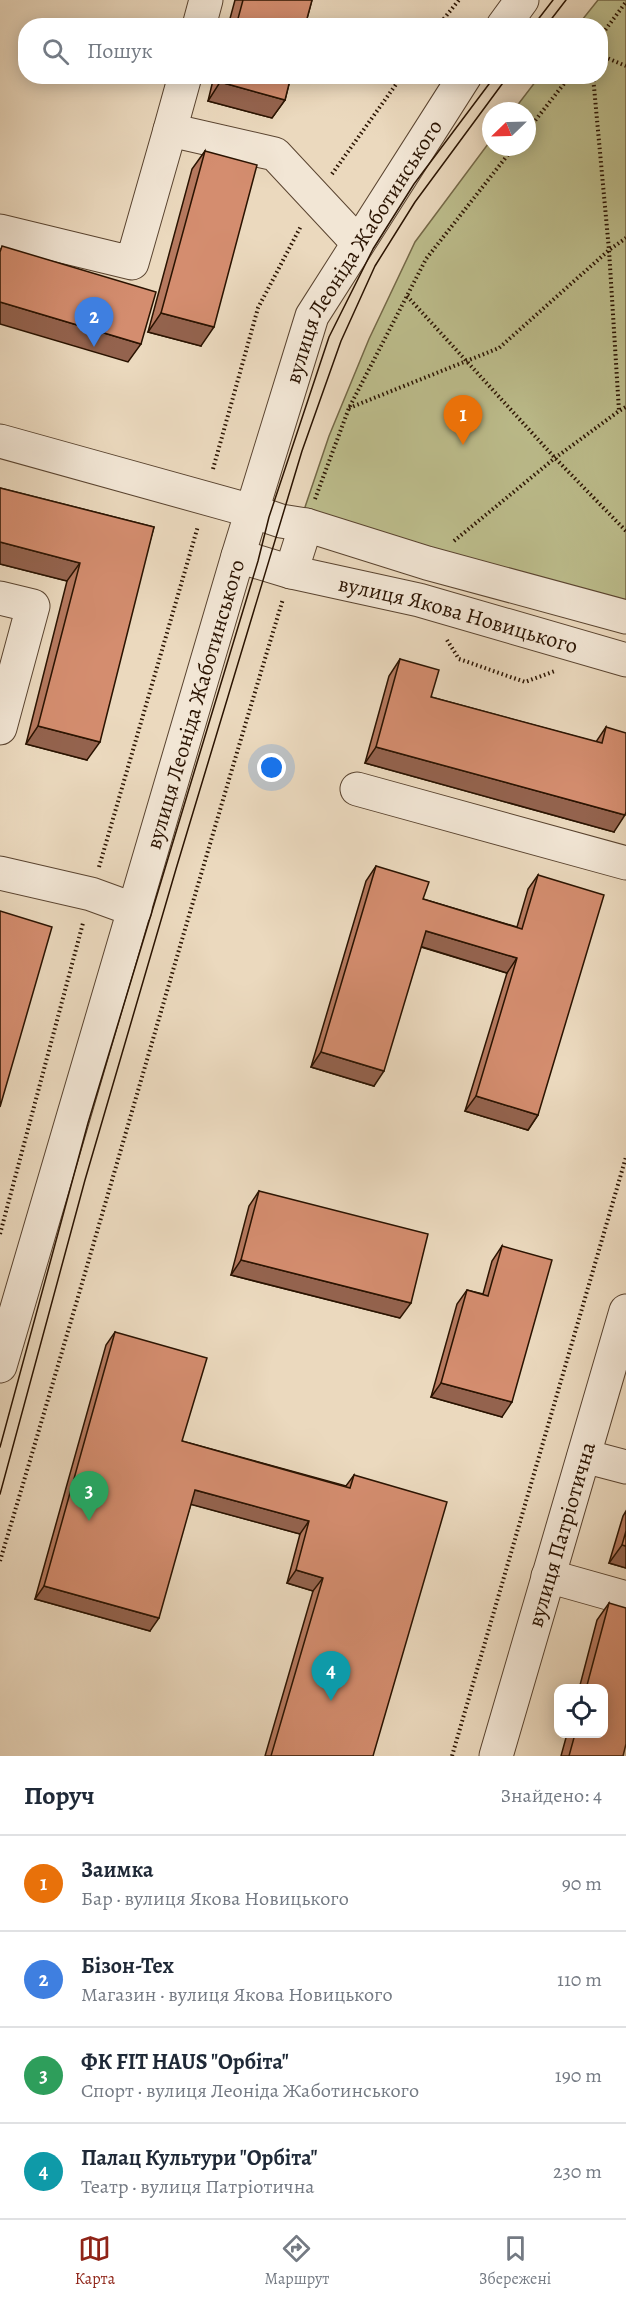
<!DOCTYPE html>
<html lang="uk">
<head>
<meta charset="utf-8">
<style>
	body { margin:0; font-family:Alegreya,serif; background:#f2f2f3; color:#1f2937 }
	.controls { position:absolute; right:18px; bottom:18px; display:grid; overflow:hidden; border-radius:12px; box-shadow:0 3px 15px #0003 }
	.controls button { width:54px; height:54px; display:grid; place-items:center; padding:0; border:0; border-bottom:2px solid #e0e1e3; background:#fff; color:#1f2937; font:30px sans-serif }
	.compass { position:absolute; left:482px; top:102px; width:54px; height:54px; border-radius:50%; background:#fff; box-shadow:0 3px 15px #0003; rotate:247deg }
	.you { position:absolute; left:272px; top:768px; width:21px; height:21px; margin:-15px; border:4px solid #fff; border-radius:50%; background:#1a73e8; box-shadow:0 0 0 9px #1a73e833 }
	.badge { display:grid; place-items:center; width:39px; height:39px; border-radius:50%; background:#8f2418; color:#fff; font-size:20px; font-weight:700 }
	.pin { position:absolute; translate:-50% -50px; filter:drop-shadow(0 2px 3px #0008) }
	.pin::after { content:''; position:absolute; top:32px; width:21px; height:18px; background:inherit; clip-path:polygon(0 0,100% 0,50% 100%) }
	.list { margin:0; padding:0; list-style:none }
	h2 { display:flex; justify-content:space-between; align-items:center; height:78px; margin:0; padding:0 24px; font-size:26px }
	h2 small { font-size:20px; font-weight:400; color:#747a83 }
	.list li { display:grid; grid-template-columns:39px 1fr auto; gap:18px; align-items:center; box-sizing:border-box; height:96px; padding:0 24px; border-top:2px solid #e0e1e3 }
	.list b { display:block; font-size:22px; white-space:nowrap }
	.list p { margin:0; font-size:20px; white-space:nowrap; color:#747a83 }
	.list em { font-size:20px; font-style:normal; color:#747a83 }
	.icon { flex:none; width:33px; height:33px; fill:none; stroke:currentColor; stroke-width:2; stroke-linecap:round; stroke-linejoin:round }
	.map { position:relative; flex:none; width:626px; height:1756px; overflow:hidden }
	.search { position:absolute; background:#fff; box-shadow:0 3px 15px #0003; left:18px; right:18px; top:18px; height:66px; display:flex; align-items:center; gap:15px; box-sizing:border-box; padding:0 21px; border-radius:24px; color:#747a83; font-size:22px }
	.sheet { height:462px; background:#fff }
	nav { display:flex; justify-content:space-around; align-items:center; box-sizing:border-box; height:84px; border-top:2px solid #e0e1e3; background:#fff; font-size:16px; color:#747a83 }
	nav a { display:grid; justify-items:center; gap:3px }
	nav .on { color:#8f2418 }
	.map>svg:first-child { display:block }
	.green { fill:#bdbe8d; stroke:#746847; stroke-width:1.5 }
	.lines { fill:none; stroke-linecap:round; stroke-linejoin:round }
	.minor-casing { stroke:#5a4430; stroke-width:35 }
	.path { stroke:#2a1301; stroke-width:4; stroke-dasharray:1.5 3; stroke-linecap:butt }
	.minor { stroke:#f2e6d5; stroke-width:33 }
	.tram { stroke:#2a1301; stroke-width:1.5 }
	.wall { fill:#b6795f; stroke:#2a1301; stroke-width:1.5 }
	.shaded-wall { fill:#94634e; stroke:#2a1301; stroke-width:1.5 }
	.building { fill:#d48d6f; stroke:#2a1301; stroke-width:1.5 }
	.labels { text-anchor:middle; stroke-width:4.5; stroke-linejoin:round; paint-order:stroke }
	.street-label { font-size:22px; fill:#2a1301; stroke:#f2e6d5 }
</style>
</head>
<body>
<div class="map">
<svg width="626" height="1756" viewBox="0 0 626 1756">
	<rect width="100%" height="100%" fill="#ebd9be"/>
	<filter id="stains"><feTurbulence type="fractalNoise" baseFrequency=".00333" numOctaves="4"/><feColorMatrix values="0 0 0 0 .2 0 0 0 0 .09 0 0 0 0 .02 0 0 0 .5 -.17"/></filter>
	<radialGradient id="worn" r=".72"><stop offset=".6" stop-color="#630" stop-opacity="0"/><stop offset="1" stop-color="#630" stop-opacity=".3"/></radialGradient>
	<path class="green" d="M598,0H626V603L302,516L329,436L369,339L415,242L491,140V147H527V111H513L539,77L600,76V26L578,25Z"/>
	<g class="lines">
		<g class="minor-casing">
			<g id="minor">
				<path d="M199,26L206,0"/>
				<path d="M503,26L522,0"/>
				<path d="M185,76L170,130L275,154L358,243"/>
				<path d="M0,231L132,263L170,130"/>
				<path d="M0,441L252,511L281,521L306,525"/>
				<path d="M238,556L291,572"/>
				<path d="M0,598L33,606L0,728"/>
				<path id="s1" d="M626,617L427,563L306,525L291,572L419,600L626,660"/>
				<path d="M357,789L626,863"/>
				<path d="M0,873L91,894L135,910"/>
				<path id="s2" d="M0,1366L238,556L312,316L465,76"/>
				<path d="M584,1456L626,1467"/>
				<path d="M548,1576L626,1598"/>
				<path id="s3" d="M496,1756L626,1311"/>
			</g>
		</g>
		<g class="path">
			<path d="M438,26L459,0"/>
			<path d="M600,37L626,2"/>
			<path d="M600,55L626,66"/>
			<path d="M593,76L609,250L619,411"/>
			<path d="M527,131L570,76"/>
			<path d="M332,174L402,76"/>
			<path d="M407,296L555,458L626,531"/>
			<path d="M349,408L499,348L609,250L626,238"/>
			<path d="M213,469L258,308L301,226"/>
			<path d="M315,499L349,408L426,259L514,147"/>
			<path d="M454,541L555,458L619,411L626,407"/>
			<path d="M447,640L459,659L525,682L555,671"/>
			<path d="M99,867L198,526"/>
			<path d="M0,1234L83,923"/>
			<path d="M0,1561C96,1241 186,919 283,599"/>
			<path d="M452,1756L626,1157"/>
		</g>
		<use href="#minor" class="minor"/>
		<g class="tram">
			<path d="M533,26L553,0"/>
			<path d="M546,26L566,0"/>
			<path d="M0,1447L88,1123L258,561L269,517L329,337L373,249L414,184L495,76"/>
			<path d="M0,1494L85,1180L176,869L302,451L341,341L375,266L415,202L508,76"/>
		</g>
	</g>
	<g class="wall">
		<path d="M235,0H312L305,26H228Z"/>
		<path d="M214,76H291L285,100L272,118L208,101Z"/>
		<path d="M205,151L201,346L148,332L192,169Z"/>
		<path d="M0,488L154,527L87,760L26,744L67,581L0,564Z"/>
		<path d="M400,659L431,697L596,742L606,727L614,832L365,763L389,676Z"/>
		<path d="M376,866L423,899L517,927L528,889L538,875V1115L528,1130L465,1111L507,973L421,947L374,1086L311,1067L366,881Z"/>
		<path d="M259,1191L400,1318L231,1275L249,1206Z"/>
		<path d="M502,1246V1417L431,1397L457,1304L467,1290L483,1294L492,1261Z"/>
		<path d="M115,1332L182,1441L346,1486L354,1475L373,1756H265L313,1591L287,1583L300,1534L191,1504L150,1631L35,1599L106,1345Z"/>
		<path d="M626,1511V1568L609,1563L623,1516Z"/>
		<path d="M609,1603L623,1756H561L567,1734H603V1689H579L597,1620Z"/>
	</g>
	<g class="shaded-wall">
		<path d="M220,82L285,100L272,118L208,101Z"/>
		<path d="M0,302L141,344L128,362L0,324Z"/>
		<path d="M161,313L214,327L201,346L148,332Z"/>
		<path d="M0,542L80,563L67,581L0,564Z"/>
		<path d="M38,726L100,742L87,760L26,744Z"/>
		<path d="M376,747L625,815L614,832L365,763Z"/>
		<path d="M426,931L517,958L507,973L416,945Z"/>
		<path d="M321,1052L384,1071L374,1086L311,1067Z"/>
		<path d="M476,1096L538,1115L528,1130L465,1111Z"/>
		<path d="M241,1260L411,1303L400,1318L231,1275Z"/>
		<path d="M441,1383L512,1402L502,1417L431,1397Z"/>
		<path d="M195,1490L309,1521L300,1534L186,1503Z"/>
		<path d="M622,1545L626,1546V1568L609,1563Z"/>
		<path d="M296,1570L323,1578L313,1591L287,1583Z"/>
		<path d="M44,1586L159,1618L150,1631L35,1599Z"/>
	</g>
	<g class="building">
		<path d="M243,0H312L305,26H236Z"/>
		<path d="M222,76H291L285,100L220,82Z"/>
		<path d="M205,151L257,165L214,327L161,313Z"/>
		<path d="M2,246L156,292L141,344L0,302V252Z"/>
		<path d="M0,488L154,527L100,742L38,726L80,563L0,542Z"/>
		<path d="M400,659L439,670L431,697L602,743L606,727L626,733V812L625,815L376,747Z"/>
		<path d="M376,866L429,882L423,899L522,929L538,875L604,895L538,1115L476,1096L517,958L426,931L384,1071L321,1052Z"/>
		<path d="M0,911L52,927L0,1107Z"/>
		<path d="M259,1191L428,1234L411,1303L241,1260Z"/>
		<path d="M502,1246L552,1260L512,1402L441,1383L467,1290L488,1296Z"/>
		<path d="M115,1332L207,1358L182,1441L350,1488L354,1475L447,1502L373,1756H271L323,1578L296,1570L309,1521L195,1490L159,1618L44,1586Z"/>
		<path d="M626,1531V1546L622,1545Z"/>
		<path d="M609,1603L626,1608V1744L623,1756H569L575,1734H603V1689H586Z"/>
	</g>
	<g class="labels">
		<g class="street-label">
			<text dy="8" stroke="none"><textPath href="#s2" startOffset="1176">вулиця Леоніда Жаботинського</textPath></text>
			<text dy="8" stroke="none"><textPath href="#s1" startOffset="555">вулиця Якова Новицького</textPath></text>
			<text dy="8" stroke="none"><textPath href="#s2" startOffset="690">вулиця Леоніда Жаботинського</textPath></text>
			<text dy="8" stroke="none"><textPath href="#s3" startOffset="231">вулиця Патріотична</textPath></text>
		</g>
	</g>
	<rect width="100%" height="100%" filter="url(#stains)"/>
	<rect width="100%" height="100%" fill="url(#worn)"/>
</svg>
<div class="controls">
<button><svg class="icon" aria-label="locate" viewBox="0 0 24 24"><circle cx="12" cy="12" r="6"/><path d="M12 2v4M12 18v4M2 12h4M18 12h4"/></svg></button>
</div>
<svg class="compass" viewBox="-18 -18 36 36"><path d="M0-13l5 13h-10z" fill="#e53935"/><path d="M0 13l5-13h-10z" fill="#747a83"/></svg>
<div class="you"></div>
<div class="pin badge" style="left:463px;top:445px;background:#e8710a">1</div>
<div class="pin badge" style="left:94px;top:347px;background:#3f7fe0">2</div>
<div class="pin badge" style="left:89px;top:1521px;background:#2e9e5b">3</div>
<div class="pin badge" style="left:331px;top:1701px;background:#0f9aa8">4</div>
<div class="search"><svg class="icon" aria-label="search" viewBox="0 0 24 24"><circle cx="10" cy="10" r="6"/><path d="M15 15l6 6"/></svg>Пошук</div>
</div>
<section class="sheet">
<h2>Поруч<small>Знайдено: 4</small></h2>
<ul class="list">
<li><span class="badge" style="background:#e8710a">1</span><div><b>Заимка</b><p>Бар · вулиця Якова Новицького</p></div><em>90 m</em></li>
<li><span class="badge" style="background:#3f7fe0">2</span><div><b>Бізон-Тех</b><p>Магазин · вулиця Якова Новицького</p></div><em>110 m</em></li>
<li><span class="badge" style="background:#2e9e5b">3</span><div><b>ФК FIT HAUS &quot;Орбіта&quot;</b><p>Спорт · вулиця Леоніда Жаботинського</p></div><em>190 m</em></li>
<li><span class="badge" style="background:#0f9aa8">4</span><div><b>Палац Культури &quot;Орбіта&quot;</b><p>Театр · вулиця Патріотична</p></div><em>230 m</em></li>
</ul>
</section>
<nav>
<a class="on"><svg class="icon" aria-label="map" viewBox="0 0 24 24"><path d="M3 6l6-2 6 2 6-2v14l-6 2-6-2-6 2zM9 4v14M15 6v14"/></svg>Карта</a>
<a><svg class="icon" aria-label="directions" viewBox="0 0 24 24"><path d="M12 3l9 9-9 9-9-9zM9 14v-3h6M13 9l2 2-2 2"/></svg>Маршрут</a>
<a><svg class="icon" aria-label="saved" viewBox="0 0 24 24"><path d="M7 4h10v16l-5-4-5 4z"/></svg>Збережені</a>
</nav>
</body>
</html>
